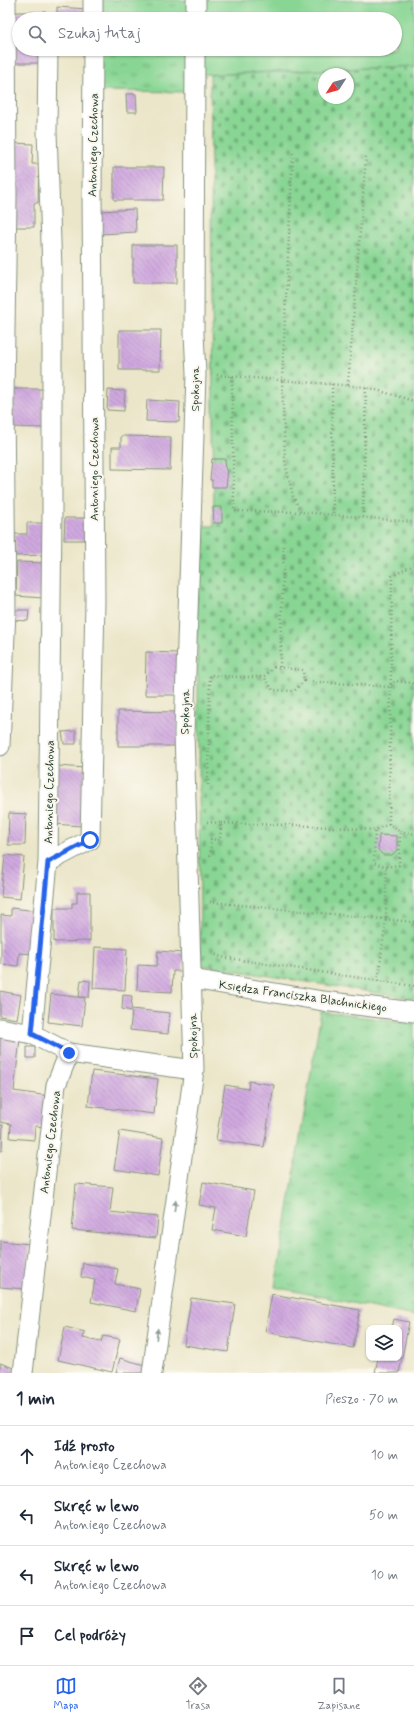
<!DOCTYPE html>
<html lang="pl">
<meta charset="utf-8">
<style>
:root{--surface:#fff;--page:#f6f6f7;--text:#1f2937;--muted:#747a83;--line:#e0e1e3;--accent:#2563eb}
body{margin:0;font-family:Mynerve,sans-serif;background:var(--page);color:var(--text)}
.controls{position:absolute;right:12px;bottom:12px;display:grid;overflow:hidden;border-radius:8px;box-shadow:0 1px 3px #0004}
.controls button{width:36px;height:36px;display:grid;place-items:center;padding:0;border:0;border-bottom:1px solid var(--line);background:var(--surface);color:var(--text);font:20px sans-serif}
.compass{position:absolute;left:318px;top:68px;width:36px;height:36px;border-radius:50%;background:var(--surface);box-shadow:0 1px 3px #0004;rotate:234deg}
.stop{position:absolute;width:12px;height:12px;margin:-9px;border:3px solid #2563eb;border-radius:50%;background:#fff}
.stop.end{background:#2563eb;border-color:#fff;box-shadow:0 1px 4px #0008}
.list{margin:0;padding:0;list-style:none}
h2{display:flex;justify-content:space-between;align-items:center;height:52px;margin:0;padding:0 16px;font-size:17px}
h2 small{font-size:13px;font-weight:400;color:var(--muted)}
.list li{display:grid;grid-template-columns:26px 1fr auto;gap:12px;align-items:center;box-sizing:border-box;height:60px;padding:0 16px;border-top:1px solid var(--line)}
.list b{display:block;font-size:15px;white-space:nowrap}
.list p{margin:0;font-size:13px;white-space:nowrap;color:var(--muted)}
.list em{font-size:13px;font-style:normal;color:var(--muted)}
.icon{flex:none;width:22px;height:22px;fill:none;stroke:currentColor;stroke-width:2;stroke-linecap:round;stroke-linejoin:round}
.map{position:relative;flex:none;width:414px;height:1373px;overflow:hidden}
.search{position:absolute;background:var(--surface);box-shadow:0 1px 3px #0004;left:12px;right:12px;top:12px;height:44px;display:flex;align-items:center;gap:10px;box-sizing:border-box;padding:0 14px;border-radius:22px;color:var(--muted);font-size:15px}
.sheet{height:292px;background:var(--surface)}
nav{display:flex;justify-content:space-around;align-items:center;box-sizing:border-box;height:56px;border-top:1px solid var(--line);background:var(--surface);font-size:11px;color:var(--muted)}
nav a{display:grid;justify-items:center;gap:2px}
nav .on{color:var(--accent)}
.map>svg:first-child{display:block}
.grass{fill:url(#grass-tufts);stroke:#548a64}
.cemetery{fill:url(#cemetery-stones);stroke:#548a64;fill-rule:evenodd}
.garden{fill:#89d694;stroke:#548a64}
.building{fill:url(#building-back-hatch)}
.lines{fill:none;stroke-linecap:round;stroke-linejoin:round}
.minor-casing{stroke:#85927e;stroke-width:21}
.path{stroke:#85927e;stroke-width:2.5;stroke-dasharray:1 3;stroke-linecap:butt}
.minor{stroke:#fff;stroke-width:19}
.oneway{fill:#8f9e9a}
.route{stroke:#2563eb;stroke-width:5}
.labels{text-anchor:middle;stroke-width:4;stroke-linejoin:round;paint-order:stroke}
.street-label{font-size:12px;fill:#1f3d34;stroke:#fbf7ec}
</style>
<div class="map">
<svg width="414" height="1373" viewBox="0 0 414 1373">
<defs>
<pattern id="grass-tufts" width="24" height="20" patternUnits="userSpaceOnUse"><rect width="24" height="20" fill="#89d694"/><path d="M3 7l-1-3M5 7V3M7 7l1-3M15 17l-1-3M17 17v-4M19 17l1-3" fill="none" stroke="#6faf7a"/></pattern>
<pattern id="cemetery-stones" width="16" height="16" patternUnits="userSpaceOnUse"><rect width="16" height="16" fill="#89d694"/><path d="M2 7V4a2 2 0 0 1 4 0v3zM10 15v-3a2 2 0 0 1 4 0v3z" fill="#6faf7a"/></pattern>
<pattern id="building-back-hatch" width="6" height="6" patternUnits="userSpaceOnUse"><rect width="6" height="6" fill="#d0a9e0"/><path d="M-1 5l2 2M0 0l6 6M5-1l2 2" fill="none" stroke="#a88bb6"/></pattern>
</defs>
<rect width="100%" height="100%" fill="#fbf7ec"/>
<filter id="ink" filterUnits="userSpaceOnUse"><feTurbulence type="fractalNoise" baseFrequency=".025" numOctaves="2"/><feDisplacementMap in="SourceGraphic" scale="8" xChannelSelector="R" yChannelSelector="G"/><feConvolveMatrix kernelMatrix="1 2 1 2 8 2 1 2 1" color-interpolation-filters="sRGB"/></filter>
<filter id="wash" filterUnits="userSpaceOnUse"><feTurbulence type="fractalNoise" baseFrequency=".012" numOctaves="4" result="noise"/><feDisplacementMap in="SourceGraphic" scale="16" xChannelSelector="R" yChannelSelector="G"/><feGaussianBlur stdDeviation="0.9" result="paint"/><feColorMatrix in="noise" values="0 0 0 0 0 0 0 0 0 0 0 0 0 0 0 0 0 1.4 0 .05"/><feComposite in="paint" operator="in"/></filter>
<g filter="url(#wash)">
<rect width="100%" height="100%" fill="#ebe6c9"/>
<path class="grass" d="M101,0H189V19H101Z
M100,49H188V92L100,91Z
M321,1012L414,1023V1316L275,1287Z"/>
<path class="cemetery" d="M414,66V999L200,965L199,750L196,560L197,526H214L210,75ZM324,74H348V98H324Z"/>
<path class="garden" d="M196,0H414V66L195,75V49H395V19H196Z"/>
<g id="blocks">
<path class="building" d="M57,7L88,9L87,19H57Z
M15,12H46V19H19V49H46V63H15Z
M126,94H136L137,112H127Z
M11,143L33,144L32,164H39L38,203H34V227H9Z
M114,167H164L163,200H114Z
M135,209L136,232L101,234L100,211Z
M133,245H177V283H133Z
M119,330H161L160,370H119Z
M13,389H44L43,428L12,427Z
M108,390L125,391L124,411L107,410Z
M147,400L180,402L179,422L146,421Z
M121,436L171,437L170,470L112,469V447H121Z
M212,459H225L226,470H228L226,487H212V480H210Z
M213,507H222V523H214Z
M65,518H86V540H64Z
M27,523H45V555L16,556L15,534H27Z
M17,562L45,563L43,598L16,596Z
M15,610H29L28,621L14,620Z
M146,652L179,653V695H145Z
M118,711L178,712V746H118Z
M76,731V744H64L62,732Z
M58,766L85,768L81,826L54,824Z
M9,813L26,814L25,845H8Z
M379,835L397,836V850L392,855H383L378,850Z
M5,855L24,857L20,899L1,897Z
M77,892H90V941L54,942V908H72V903H77Z
M11,908L38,911L34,954L19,953L18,966L1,964V915L11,916Z
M95,947L127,949L125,990L93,988Z
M158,951L184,953L183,971H173L172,992L137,990L138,965L157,966Z
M81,980L90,981L89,997H79Z
M0,991L21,995L17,1019L0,1016Z
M51,994L85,998L82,1026L48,1022Z
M123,995L132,996L131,1009L170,1013L168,1034L130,1030L132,1011L122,1009Z
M0,1037L20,1039L14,1091L49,1096L47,1127L35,1126L34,1140L10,1138L11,1124L0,1122Z
M27,1047H35V1058H27Z
M92,1071L158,1079L154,1114L88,1106Z
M249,1081L274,1085L264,1147L216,1140L225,1085L248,1089Z
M0,1125H3L2,1151H0Z
M120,1131L163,1138L158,1176L114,1169Z
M203,1182L254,1191L246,1236L212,1230L216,1208L199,1205Z
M76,1184L113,1187L110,1212L158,1217L156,1238L72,1230Z
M0,1241L30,1244L25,1289L0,1287Z
M83,1263L118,1269L115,1284L140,1289L136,1311L91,1302L95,1280L81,1277Z
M272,1294L360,1310L353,1348L265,1332Z
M191,1298L235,1304L228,1352L184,1345Z
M394,1319L409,1322L399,1373H375L378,1358H399V1328H392Z
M65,1327L85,1332L83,1338L101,1342L103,1336L120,1339L112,1372L58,1360Z
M120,1358L148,1366L146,1373H116Z
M0,1363L16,1369L14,1373H0Z"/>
</g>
</g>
<g filter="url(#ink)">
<use href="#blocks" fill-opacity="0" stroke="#85927e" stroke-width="1"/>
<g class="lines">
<defs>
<path id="minor" d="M93,0V19
M196,19V0
M0,746L6,611L4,397L7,197L6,0
M48,862L90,840L95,601L92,192L93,49
M192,979L323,1001L414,1012
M0,1028L32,1034
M69,1053L194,1070
M23,1373L56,1085L69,1053L32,1034L48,862L52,514V269L47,132L48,49
M152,1373L194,1070L184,732L196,374L194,333L195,49"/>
</defs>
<use href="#minor" class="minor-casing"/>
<path class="path" d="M293,153L282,379L285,462L293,496L301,512L414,522
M217,375L366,387L414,401
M232,376L234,511L301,512
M332,384L333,514
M348,385L366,156
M363,517L366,387
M274,667L303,670L304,681L294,691L273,690L264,677Z
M280,667L284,544
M304,681L390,687L395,681L413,683L414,686
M208,785L210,675L238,677H264
M207,822L221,823L220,840L211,839L210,859
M221,823L314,826L375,830L389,824L400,832L399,865L386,867L374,863L375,830
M389,824L392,576L414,565
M400,832L414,834
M210,902L414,922
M212,953L221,957L414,986
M378,981L386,919V867"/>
<use href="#minor" class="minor"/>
</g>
<defs><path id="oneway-solid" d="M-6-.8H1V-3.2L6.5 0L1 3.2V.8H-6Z"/></defs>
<g class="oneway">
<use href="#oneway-solid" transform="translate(175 1206) rotate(-82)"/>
<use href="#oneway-solid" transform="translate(157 1334) rotate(-82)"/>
</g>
</g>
<g class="lines" filter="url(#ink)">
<path class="route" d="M69,1053L32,1034L48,862L90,840"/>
</g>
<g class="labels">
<g class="street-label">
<text transform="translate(93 145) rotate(-89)" y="4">Antoniego Czechowa</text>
<text transform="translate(195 389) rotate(-90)" y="4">Spokojna</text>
<text transform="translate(94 469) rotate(-90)" y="4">Antoniego Czechowa</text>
<text transform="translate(185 712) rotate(-89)" y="4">Spokojna</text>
<text transform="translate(49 792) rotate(-89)" y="4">Antoniego Czechowa</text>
<text transform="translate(303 996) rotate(8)" y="4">Księdza Franciszka Blachnickiego</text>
<text transform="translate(193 1036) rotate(-91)" y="4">Spokojna</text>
<text transform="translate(50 1142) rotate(-83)" y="4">Antoniego Czechowa</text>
</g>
</g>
</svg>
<div class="controls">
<button><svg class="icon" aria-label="layers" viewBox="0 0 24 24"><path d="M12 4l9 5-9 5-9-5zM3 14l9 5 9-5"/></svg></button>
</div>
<svg class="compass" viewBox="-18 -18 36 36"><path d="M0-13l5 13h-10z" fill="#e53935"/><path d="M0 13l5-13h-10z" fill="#747a83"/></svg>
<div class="stop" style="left:90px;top:840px"></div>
<div class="stop end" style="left:69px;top:1053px"></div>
<div class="search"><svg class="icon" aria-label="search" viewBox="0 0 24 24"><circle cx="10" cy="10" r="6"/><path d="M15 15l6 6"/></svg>Szukaj tutaj</div>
</div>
<section class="sheet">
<h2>1 min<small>Pieszo · 70 m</small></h2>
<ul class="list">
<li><svg class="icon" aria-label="ahead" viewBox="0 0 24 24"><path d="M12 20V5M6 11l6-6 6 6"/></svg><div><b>Idź prosto</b><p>Antoniego Czechowa</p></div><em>10 m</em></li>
<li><svg class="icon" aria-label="left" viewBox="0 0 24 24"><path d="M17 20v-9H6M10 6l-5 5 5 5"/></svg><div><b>Skręć w lewo</b><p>Antoniego Czechowa</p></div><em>50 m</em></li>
<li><svg class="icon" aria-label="left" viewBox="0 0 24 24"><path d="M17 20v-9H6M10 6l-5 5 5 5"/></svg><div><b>Skręć w lewo</b><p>Antoniego Czechowa</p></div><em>10 m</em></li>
<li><svg class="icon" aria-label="arrive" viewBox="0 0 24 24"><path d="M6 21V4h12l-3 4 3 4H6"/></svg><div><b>Cel podróży</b></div></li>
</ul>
</section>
<nav>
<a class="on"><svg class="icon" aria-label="map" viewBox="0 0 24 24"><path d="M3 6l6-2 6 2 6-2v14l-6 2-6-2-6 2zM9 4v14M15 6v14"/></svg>Mapa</a>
<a><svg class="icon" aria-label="directions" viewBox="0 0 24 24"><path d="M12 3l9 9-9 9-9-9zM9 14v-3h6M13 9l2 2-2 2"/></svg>Trasa</a>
<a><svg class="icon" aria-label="saved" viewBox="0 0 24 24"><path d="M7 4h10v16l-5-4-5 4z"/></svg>Zapisane</a>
</nav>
